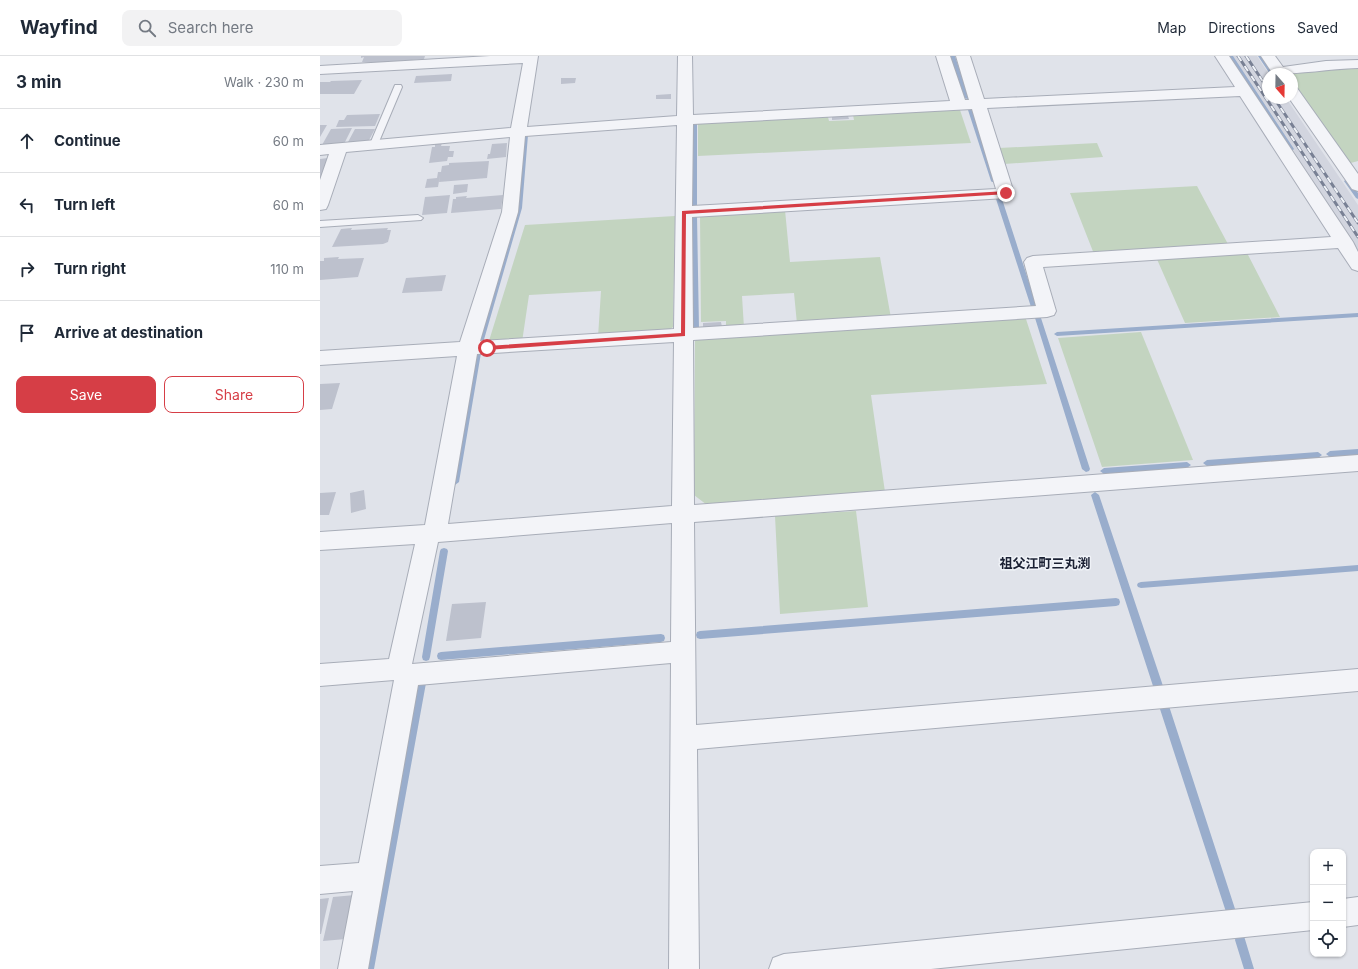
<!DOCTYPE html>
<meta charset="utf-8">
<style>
:root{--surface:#fff;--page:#f2f2f3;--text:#1f2937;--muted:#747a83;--line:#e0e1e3;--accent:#d63e46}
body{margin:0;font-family:Inter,"Noto Sans JP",sans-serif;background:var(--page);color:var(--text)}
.controls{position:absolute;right:12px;bottom:12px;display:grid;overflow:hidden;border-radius:8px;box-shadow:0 1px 3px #0004}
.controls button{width:36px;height:36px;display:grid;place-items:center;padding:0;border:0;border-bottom:1px solid var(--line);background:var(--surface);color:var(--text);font:20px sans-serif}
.compass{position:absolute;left:942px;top:12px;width:36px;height:36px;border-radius:50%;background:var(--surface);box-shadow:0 1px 3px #0004;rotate:160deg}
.stop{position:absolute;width:12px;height:12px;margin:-9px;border:3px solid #d63e46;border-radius:50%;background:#fff}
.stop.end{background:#d63e46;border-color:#fff;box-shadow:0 1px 4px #0008}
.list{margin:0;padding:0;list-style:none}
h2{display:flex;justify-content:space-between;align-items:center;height:52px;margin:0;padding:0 16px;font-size:17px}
h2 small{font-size:13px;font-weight:400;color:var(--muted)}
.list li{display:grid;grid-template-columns:26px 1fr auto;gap:12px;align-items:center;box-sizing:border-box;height:64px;padding:0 16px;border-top:1px solid var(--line)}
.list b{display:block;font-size:15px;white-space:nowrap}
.list em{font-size:13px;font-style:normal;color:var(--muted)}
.actions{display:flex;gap:8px;padding:12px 16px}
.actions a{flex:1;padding:9px 0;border:1px solid var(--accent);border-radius:8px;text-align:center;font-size:14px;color:var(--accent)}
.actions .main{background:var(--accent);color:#fff}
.icon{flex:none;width:22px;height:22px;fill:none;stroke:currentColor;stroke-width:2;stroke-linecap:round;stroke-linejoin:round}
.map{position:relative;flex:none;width:1038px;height:913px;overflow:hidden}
header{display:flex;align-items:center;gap:24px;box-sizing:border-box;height:56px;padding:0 20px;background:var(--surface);border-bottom:1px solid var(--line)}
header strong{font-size:19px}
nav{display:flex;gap:22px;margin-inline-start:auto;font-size:14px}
.search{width:280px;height:36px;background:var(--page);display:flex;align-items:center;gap:10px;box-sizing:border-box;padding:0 14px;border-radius:8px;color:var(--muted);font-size:15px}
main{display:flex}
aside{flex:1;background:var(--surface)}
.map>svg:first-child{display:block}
.built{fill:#d2d5df}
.green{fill:#c3d4c0}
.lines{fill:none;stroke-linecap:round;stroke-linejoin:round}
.stream{fill:#99adcc;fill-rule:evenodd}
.building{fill:#bdc1cd}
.lane-casing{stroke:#a8adb8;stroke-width:2}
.street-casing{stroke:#a8adb8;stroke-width:2}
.lane{fill:#f3f4f8;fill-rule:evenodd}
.street{fill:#f3f4f8;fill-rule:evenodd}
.rail-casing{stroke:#788094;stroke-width:3}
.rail{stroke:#eff2f7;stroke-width:2;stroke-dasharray:6;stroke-linecap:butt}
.route{fill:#d63e46}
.labels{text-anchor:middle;stroke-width:3;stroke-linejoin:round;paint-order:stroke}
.quarter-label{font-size:13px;font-weight:bold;fill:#1a2033;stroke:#eff2f7}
</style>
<header>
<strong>Wayfind</strong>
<div class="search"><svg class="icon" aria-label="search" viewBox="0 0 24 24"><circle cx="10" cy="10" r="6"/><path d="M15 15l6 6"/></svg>Search here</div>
<nav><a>Map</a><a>Directions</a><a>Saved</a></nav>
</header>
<main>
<aside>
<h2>3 min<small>Walk · 230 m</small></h2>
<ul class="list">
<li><svg class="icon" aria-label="ahead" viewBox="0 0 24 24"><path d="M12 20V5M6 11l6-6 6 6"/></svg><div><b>Continue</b></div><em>60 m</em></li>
<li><svg class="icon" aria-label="left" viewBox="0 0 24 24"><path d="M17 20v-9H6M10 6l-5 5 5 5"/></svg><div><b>Turn left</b></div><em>60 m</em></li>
<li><svg class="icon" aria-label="right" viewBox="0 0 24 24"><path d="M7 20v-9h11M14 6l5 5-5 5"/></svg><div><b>Turn right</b></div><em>110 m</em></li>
<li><svg class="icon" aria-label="arrive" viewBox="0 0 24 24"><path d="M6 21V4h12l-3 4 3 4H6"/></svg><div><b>Arrive at destination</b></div></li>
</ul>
<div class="actions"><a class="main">Save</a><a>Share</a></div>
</aside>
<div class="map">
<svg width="1038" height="913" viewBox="0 0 1038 913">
<rect width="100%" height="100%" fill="#e0e3ea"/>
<path class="built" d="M912,0H937L949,18H948V42H966L1038,149V194Z"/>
<path class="green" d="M1038,10V105L1027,108L972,30V18H965L1008,11Z
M640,54L651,87L378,100V67L508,61L509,65L534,64L533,59Z
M777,87L783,101L684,108L679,92Z
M877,130L909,190L774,198L750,137Z
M465,154L470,206L560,201L571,262L477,268L474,237L422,240L424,272L406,273V265L381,266L380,159Z
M355,160L353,271L347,276L278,281L281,235L209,239L202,286L168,288L205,169Z
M926,195L960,261L865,267L836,201Z
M705,260L727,328L551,339L565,436L387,449L374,439L375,285L379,281Z
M821,276L873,404L782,411L738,282Z
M536,455L548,551L460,558L455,460Z"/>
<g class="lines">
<path class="stream" d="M629,0H635L649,42L648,43L643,42Z
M907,0H913L974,93L973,94H969Z
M938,0H944L956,18H950Z
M651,52L654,54L677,125L676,126H672L671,125L648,54Z
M374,66L377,68V151L374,153L371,151V68Z
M205,77L208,79L202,152L163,287L160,289L157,287L196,152L202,79Z
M1027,123L1029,124L1038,137V143L1036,142L1024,125Z
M679,141L682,143L717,251L716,253H714L711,251L676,143Z
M374,158L377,160L379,273L376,275L373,273L371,160Z
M1038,257V261L737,280L734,278L737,276Z
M716,260H718L721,262L770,413L769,415L766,416L762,413L715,262Z
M155,295H157L161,297L139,426L135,429L131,426Z
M1038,393V399L1010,401L1006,398L1010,395Z
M998,396L1002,399L998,402L887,410L883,407L887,404Z
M867,406L871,409L867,412L784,418L780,415L784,412Z
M775,436L779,439L843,630L841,633L838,634L835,633L833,630L771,439Z
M124,492L127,493L128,495L110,601L109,604L106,605L103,604L102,601L120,495L121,493Z
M1038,509V515L821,532L818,531L817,529L818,527L821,526Z
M796,542L799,543L800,546L799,549L796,550L380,583L377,582L376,579L377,576L380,575Z
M341,578L344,579L345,582L344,585L341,586L121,604L118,603L117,600L118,597L121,596Z
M101,623L104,624L106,627L54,913H44L96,627L98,624Z
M844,646L847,647L849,650L917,859L916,863L912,864L908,863L907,859L839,650L841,647Z
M920,879L924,880L934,913H924L915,884L916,880Z"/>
</g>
<path class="building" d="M41,0H105L104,3L54,7L42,6L44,1L41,2Z
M132,18L131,25L94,27L96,20Z
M241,22H256L255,27L241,28Z
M42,24L34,38H0V26H10L11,25Z
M351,38V43H336V39Z
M60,58L55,70L16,71L19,64H24L27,59Z
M528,60L529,63L512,64V61Z
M0,69H7L0,81Z
M32,72L24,88L2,89L11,73Z
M35,73H55L48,86H28Z
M115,87H122L121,90H130L129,95H134L133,101H128L127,105L109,107L112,91H115Z
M187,87L186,101L167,103L168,98H170L172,88Z
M8,102L0,124V103Z
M169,105L167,122L119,126L120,119L118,131L105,132L107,123L117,122L118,116H121L122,110L129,109V107Z
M148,128L147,136L133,138L134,129Z
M130,139L127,157L102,159L105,141Z
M183,139L181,153L131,157L133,143H136V141L147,140L146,142Z
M32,172L31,174L68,172L67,174H71L68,186L63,188L12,191L21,173Z
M19,201L18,203L44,202L38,221L0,224V205H4V202Z
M126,219L122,235L82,237L86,222Z
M401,266L402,271L383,272V267Z
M20,327L12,353L0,354V328Z
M44,434L46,453L31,457L30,437Z
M16,436L9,459H0V437Z
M166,546L161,582L126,585L132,548Z
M35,839L26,883L3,885L13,841Z
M9,842L1,878H0V843Z"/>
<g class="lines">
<defs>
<path id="lane" d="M75,29H81L82,31L58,88L57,90H51L50,88Z
M98,159L103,162L101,164L0,171V165Z"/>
<path id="street" d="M170,0H218L207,71L357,60L358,0H372L373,59L630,45L616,0H630L645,44H649L636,0H650L664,43L915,31L895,0H909L1033,186L1038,196V215L1032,213L1018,192L723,211L736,255L734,259L727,261L373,284L374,449L1038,399V415L374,466L376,669L1038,613V635L377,693L379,913H349L351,607L98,629L48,913H18L33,835L0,838V810L39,807L74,624L0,630V608L69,603L95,488L0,494V476L105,469L137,300L0,309V295L140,286L182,156L190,81L26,96L8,149L6,153L0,154V124L9,98L0,99V89L191,72L203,7L0,18V10ZM920,40L1011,181L713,200L707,202L704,206L716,250L373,272L372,161L686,142L692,141L694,137L667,52ZM652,53L676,133L372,150L373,68ZM357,69L354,273L160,285L198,156L205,80ZM354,286L352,450L128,468L157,298ZM352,467L351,586L92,608L118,486Z
M941,0H955L963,11L1006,5L1038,4V12C1009,13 981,18 953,18Z
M972,31L977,32L1038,118V135L1032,133L969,42H972Z
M1038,841V869L1023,871V843Z
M993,846V874L611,913H449L453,902L464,898Z"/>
</defs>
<use href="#lane" class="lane-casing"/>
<use href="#street" class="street-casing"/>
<use href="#lane" class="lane"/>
<use href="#street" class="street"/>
<defs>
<path id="rail" d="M918,0L1038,181
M926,0L948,33
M954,42L1038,167"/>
</defs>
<use href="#rail" class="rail-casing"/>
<use href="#rail" class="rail"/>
</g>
<path class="route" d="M686,135L688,138L366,158L365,280L167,294L164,292L167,290L361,277L362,155Z"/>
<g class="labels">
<g class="quarter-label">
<text x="725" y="512">祖父江町三丸渕</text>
</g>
</g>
</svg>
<div class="controls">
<button>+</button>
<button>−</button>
<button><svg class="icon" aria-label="locate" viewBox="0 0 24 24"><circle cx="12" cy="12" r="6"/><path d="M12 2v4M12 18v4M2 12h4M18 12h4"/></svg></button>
</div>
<svg class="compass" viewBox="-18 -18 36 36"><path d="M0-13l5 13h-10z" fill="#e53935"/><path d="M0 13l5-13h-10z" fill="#747a83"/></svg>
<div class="stop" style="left:167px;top:292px"></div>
<div class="stop end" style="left:686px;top:137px"></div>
</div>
</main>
